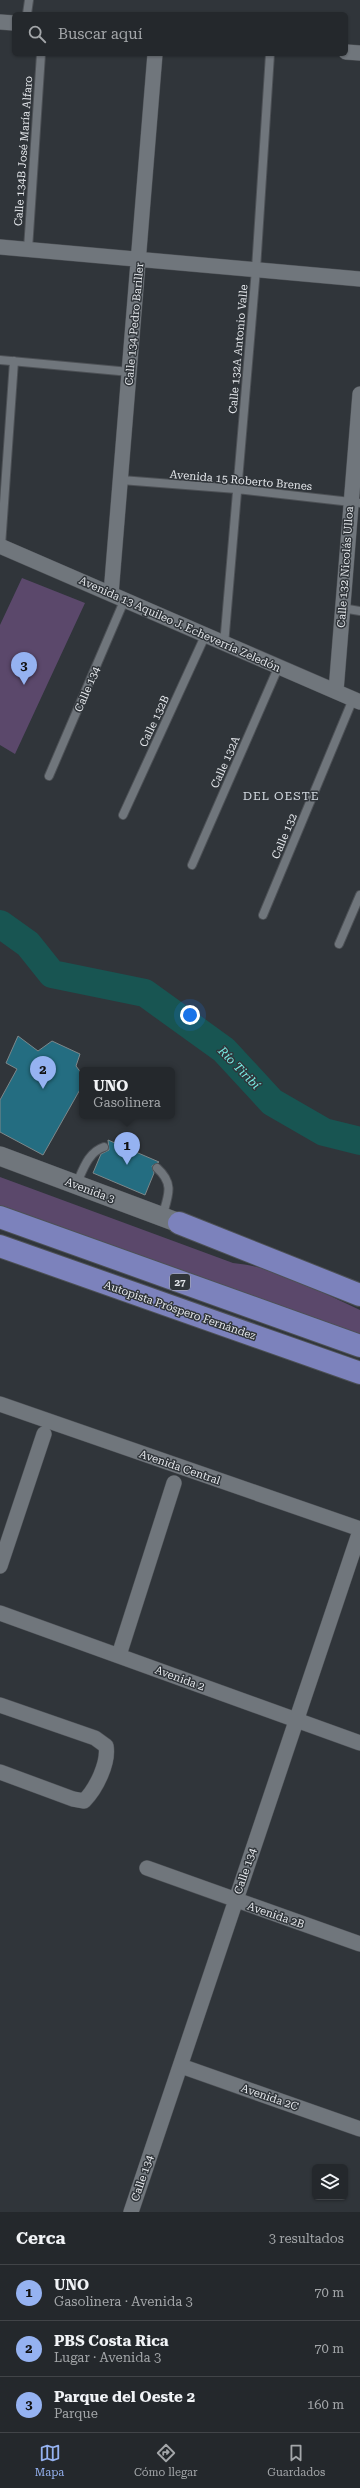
<!DOCTYPE html>
<html lang="es">
<meta charset="utf-8">
<style>
:root{--surface:#24282c;--page:#2c3034;--text:#f1f3f6;--muted:#a3a6a9;--line:#414448;--accent:#95b2f1}
body{margin:0;font-family:"Roboto Serif",serif;background:var(--page);color:var(--text)}
.controls{position:absolute;right:12px;bottom:12px;display:grid;overflow:hidden;border-radius:6px;box-shadow:0 1px 3px #0004}
.controls button{width:36px;height:36px;display:grid;place-items:center;padding:0;border:0;border-bottom:1px solid var(--line);background:var(--surface);color:var(--text);font:20px sans-serif}
.you{position:absolute;left:190px;top:1015px;width:14px;height:14px;margin:-10px;border:3px solid #fff;border-radius:50%;background:#1a73e8;box-shadow:0 0 0 6px #1a73e833}
.badge{display:grid;place-items:center;width:26px;height:26px;border-radius:50%;background:var(--accent);color:#111;font-size:13px;font-weight:700}
.pin{position:absolute;translate:-50% -33px;filter:drop-shadow(0 1px 2px #0008)}
.pin::after{content:'';position:absolute;top:21px;width:14px;height:12px;background:inherit;clip-path:polygon(0 0,100% 0,50% 100%)}
.popup{position:absolute;left:79px;top:1067px;width:96px;height:52px;box-sizing:border-box;display:grid;place-content:center;border-radius:6px;background:var(--surface);filter:drop-shadow(0 1px 3px #0005);font-size:13px;white-space:nowrap;color:var(--muted)}
.popup b{font-size:15px;color:var(--text)}
.popup::after{content:'';position:absolute;left:50%;top:100%;margin-left:-8px;border:8px solid transparent;border-top-color:var(--surface)}
.list{margin:0;padding:0;list-style:none}
h2{display:flex;justify-content:space-between;align-items:center;height:52px;margin:0;padding:0 16px;font-size:17px}
h2 small{font-size:13px;font-weight:400;color:var(--muted)}
.list li{display:grid;grid-template-columns:26px 1fr auto;gap:12px;align-items:center;box-sizing:border-box;height:56px;padding:0 16px;border-top:1px solid var(--line)}
.list b{display:block;font-size:15px;white-space:nowrap}
.list p{margin:0;font-size:13px;white-space:nowrap;color:var(--muted)}
.list em{font-size:13px;font-style:normal;color:var(--muted)}
.icon{flex:none;width:22px;height:22px;fill:none;stroke:currentColor;stroke-width:2;stroke-linecap:round;stroke-linejoin:round}
.map{position:relative;flex:none;width:360px;height:2212px;overflow:hidden}
.search{position:absolute;background:var(--surface);box-shadow:0 1px 3px #0004;left:12px;right:12px;top:12px;height:44px;display:flex;align-items:center;gap:10px;box-sizing:border-box;padding:0 14px;border-radius:6px;color:var(--muted);font-size:15px}
.sheet{height:220px;background:var(--surface)}
nav{display:flex;justify-content:space-around;align-items:center;box-sizing:border-box;height:56px;border-top:1px solid var(--line);background:var(--surface);font-size:11px;color:var(--muted)}
nav a{display:grid;justify-items:center;gap:2px}
nav .on{color:var(--accent)}
.map>svg:first-child{display:block}
.green{fill:#5b486b}
.lines{fill:none;stroke-linecap:round;stroke-linejoin:round}
.river{stroke:#185552;stroke-width:28}
.building{fill:#246d81;stroke:#7d878a}
.service-casing{stroke:#4d5156;stroke-width:10}
.minor-casing{stroke:#4d5156;stroke-width:16}
.tertiary-casing{stroke:#4d5156;stroke-width:20}
.trunk-casing{stroke:#4d5156;stroke-width:24}
.service{stroke:#70767c;stroke-width:8}
.minor{stroke:#70767c;stroke-width:15}
.tertiary{stroke:#70767c;stroke-width:19}
.trunk{stroke:#7c82bc;stroke-width:22}
.labels{text-anchor:middle;stroke-width:3;stroke-linejoin:round;paint-order:stroke}
.shield{fill:#30353a;stroke:#afb2b7;stroke-width:1}
.shield-label{font-size:10px;font-weight:bold;fill:#e5e8ec}
.street-label{font-size:11px;fill:#e5e8ec;stroke:#30353a}
.neighbourhood-label{font-size:12px;letter-spacing:1px;fill:#d2d9e0;stroke:#30353a}
.water-label{font-size:12px;font-style:italic;fill:#77ece4;stroke:#30353a}
</style>
<div class="map">
<svg width="360" height="2212" viewBox="0 0 360 2212">
<rect width="100%" height="100%" fill="#30353a"/>
<path class="green" d="M22,578L85,603L15,754L0,745V625Z
M0,1177L233,1263C278,1267 320,1292 360,1310V1337L0,1207Z"/>
<g class="lines">
<path class="river" d="M0,924L28,944L52,974L145,993L224,1050L272,1102L324,1132L360,1141"/>
</g>
<path class="building" d="M18,1036L38,1051L52,1041L80,1054L76,1066L82,1074V1086L43,1155L0,1132V1100L17,1069L6,1063Z
M108,1140L159,1162L152,1166L154,1173L145,1195L93,1173L101,1154L109,1150Z"/>
<g class="lines">
<defs>
<path id="service" d="M27,14L29,0
M28,249L41,54
M0,360L130,372
M121,480L237,489L360,503
M1,546L14,361
M342,608L360,611
M224,645L256,269L270,54
M49,776L124,601
M123,815L205,636
M192,865L278,668
M263,915L353,699
M339,944L360,895
M157,1168C175,1184 168,1196 162,1217
M76,1185C83,1170 88,1152 104,1147"/>
<path id="minor" d="M0,22L14,23
M346,52L360,53
M0,247L360,279
M0,546L360,702
M111,594L155,54
M336,691L360,394
M0,1404L360,1529
M0,1566L44,1434
M0,1613L360,1743
M119,1655L174,1483
M0,1705L95,1738L106,1746C109,1763 96,1789 84,1801L73,1799L0,1772
M147,1868L360,1944
M181,2066L360,2129
M131,2212L360,1531"/>
<path id="tertiary" d="M0,1156L179,1223"/>
<path id="trunk" d="M0,1217L360,1346
M179,1223L360,1295
M0,1246L360,1373"/>
</defs>
<use href="#service" class="service-casing"/>
<use href="#minor" class="minor-casing"/>
<use href="#tertiary" class="tertiary-casing"/>
<use href="#trunk" class="trunk-casing"/>
<use href="#service" class="service"/>
<use href="#minor" class="minor"/>
<use href="#tertiary" class="tertiary"/>
<use href="#trunk" class="trunk"/>
</g>
<g class="labels">
<rect class="shield" x="170" y="1274" width="20" height="16" rx="3"/>
<g class="shield-label">
<text x="180" y="1286">27</text>
</g>
<g class="street-label">
<text transform="translate(23 151) rotate(-86)" y="4">Calle 134B José María Alfaro</text>
<text transform="translate(134 324) rotate(-85)" y="4">Calle 134 Pedro Bariller</text>
<text transform="translate(238 349) rotate(-85)" y="4">Calle 132A Antonio Valle</text>
<text transform="translate(241 480) rotate(5)" y="4">Avenida 15 Roberto Brenes</text>
<text transform="translate(345 567) rotate(-86)" y="4">Calle 132 Nicolás Ulloa</text>
<text transform="translate(180 624) rotate(24)" y="4">Avenida 13 Aquileo J. Echeverría Zeledón</text>
<text transform="translate(87 689) rotate(-67)" y="4">Calle 134</text>
<text transform="translate(154 721) rotate(-65)" y="4">Calle 132B</text>
<text transform="translate(225 762) rotate(-66)" y="4">Calle 132A</text>
<text transform="translate(284 836) rotate(-67)" y="4">Calle 132</text>
<text transform="translate(90 1190) rotate(21)" y="4">Avenida 3</text>
<text transform="translate(180 1310) rotate(19)" y="4">Autopista Próspero Fernández</text>
<text transform="translate(180 1467) rotate(19)" y="4">Avenida Central</text>
<text transform="translate(180 1678) rotate(20)" y="4">Avenida 2</text>
<text transform="translate(245 1871) rotate(-71)" y="4">Calle 134</text>
<text transform="translate(276 1915) rotate(19)" y="4">Avenida 2B</text>
<text transform="translate(270 2097) rotate(19)" y="4">Avenida 2C</text>
<text transform="translate(142 2178) rotate(-71)" y="4">Calle 134</text>
</g>
<g class="neighbourhood-label">
<text x="281" y="800">DEL OESTE</text>
</g>
<g class="water-label">
<text transform="translate(239 1068) rotate(46)" y="4">Río Tiribí</text>
</g>
</g>
</svg>
<div class="controls">
<button><svg class="icon" aria-label="layers" viewBox="0 0 24 24"><path d="M12 4l9 5-9 5-9-5zM3 14l9 5 9-5"/></svg></button>
</div>
<div class="you"></div>
<div class="pin badge" style="left:127px;top:1165px">1</div>
<div class="popup"><b>UNO</b>Gasolinera</div>
<div class="pin badge" style="left:43px;top:1089px">2</div>
<div class="pin badge" style="left:24px;top:685px">3</div>
<div class="search"><svg class="icon" aria-label="search" viewBox="0 0 24 24"><circle cx="10" cy="10" r="6"/><path d="M15 15l6 6"/></svg>Buscar aquí</div>
</div>
<section class="sheet">
<h2>Cerca<small>3 resultados</small></h2>
<ul class="list">
<li><span class="badge">1</span><div><b>UNO</b><p>Gasolinera · Avenida 3</p></div><em>70 m</em></li>
<li><span class="badge">2</span><div><b>PBS Costa Rica</b><p>Lugar · Avenida 3</p></div><em>70 m</em></li>
<li><span class="badge">3</span><div><b>Parque del Oeste 2</b><p>Parque</p></div><em>160 m</em></li>
</ul>
</section>
<nav>
<a class="on"><svg class="icon" aria-label="map" viewBox="0 0 24 24"><path d="M3 6l6-2 6 2 6-2v14l-6 2-6-2-6 2zM9 4v14M15 6v14"/></svg>Mapa</a>
<a><svg class="icon" aria-label="directions" viewBox="0 0 24 24"><path d="M12 3l9 9-9 9-9-9zM9 14v-3h6M13 9l2 2-2 2"/></svg>Cómo llegar</a>
<a><svg class="icon" aria-label="saved" viewBox="0 0 24 24"><path d="M7 4h10v16l-5-4-5 4z"/></svg>Guardados</a>
</nav>
